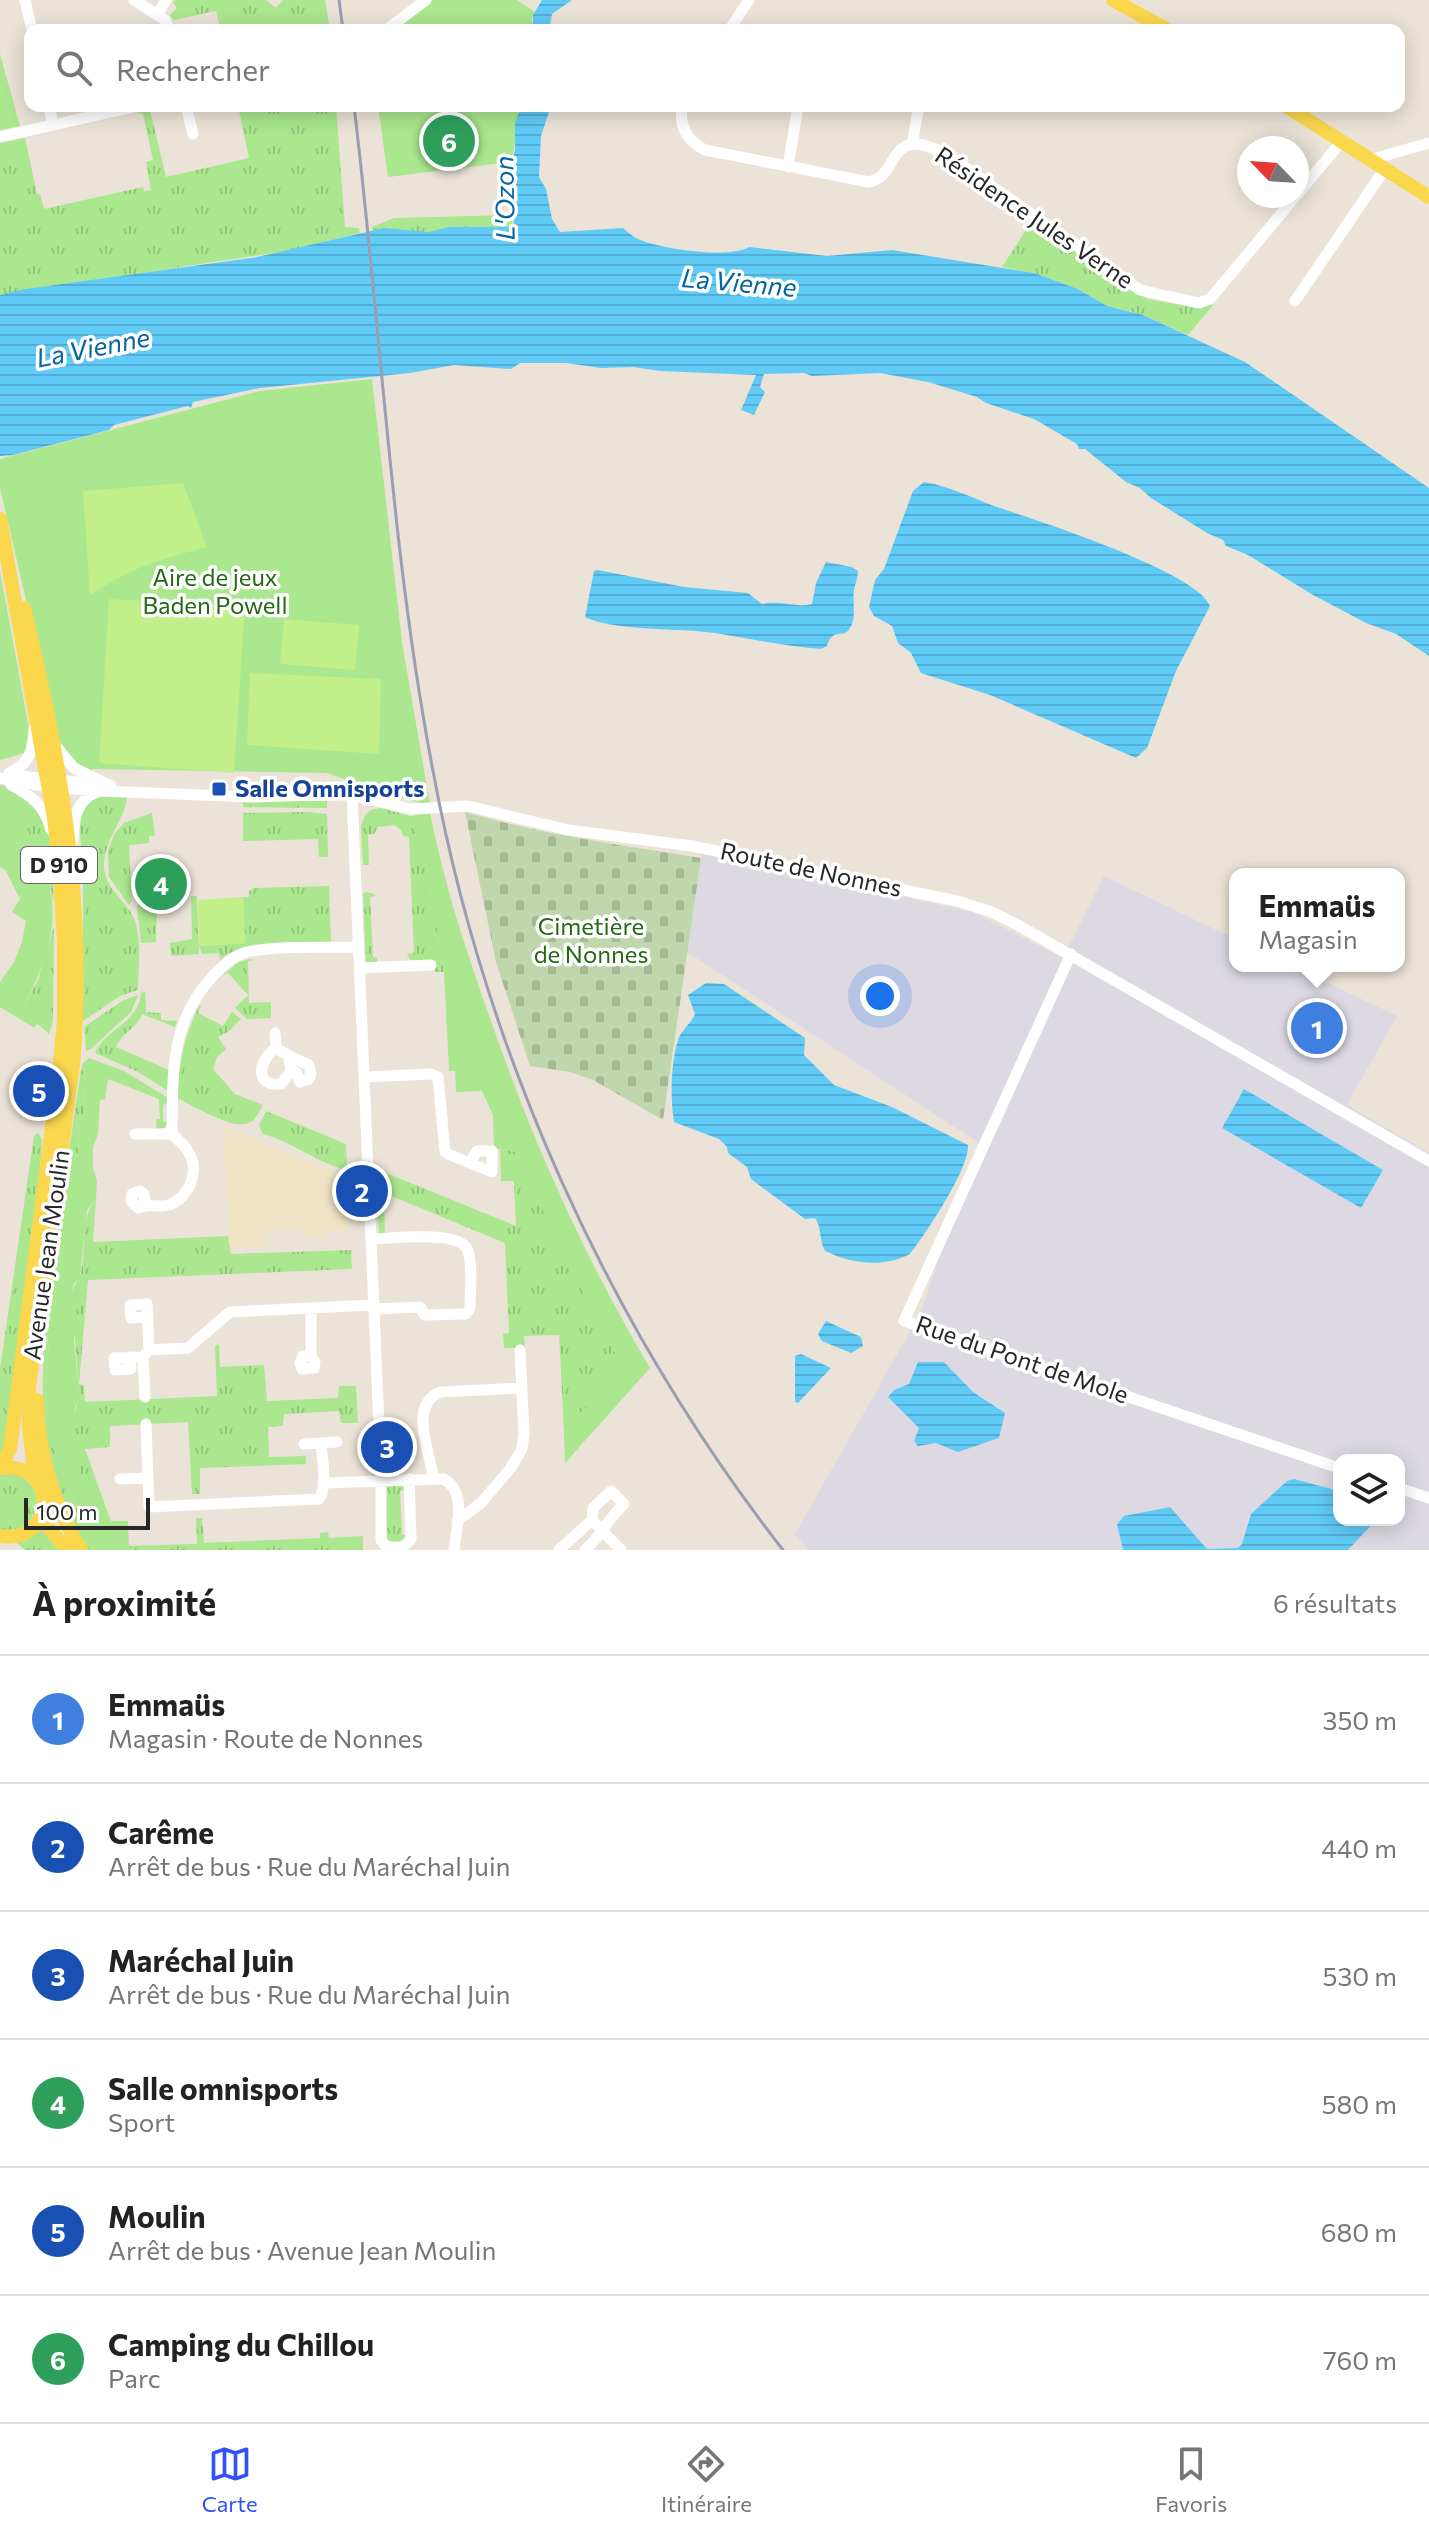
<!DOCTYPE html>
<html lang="fr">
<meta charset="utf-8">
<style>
:root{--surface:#fff;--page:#f2f2f2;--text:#222;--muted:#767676;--line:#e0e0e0;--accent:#3151ff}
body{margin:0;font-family:Commissioner,sans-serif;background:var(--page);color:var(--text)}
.controls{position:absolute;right:24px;bottom:24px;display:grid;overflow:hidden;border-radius:16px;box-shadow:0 4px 20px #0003}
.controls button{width:72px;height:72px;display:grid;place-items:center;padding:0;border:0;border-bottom:2px solid var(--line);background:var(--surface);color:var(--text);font:40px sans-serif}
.compass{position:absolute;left:1237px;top:136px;width:72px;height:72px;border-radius:50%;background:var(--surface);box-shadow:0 4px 20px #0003;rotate:295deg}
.scale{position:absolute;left:24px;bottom:20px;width:126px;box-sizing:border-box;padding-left:8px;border:4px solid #272727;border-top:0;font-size:22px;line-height:28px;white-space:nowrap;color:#272727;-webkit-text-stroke:6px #fff;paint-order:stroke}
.you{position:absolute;left:880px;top:996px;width:28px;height:28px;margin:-20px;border:6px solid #fff;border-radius:50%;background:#1a73e8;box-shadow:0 0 0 12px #1a73e833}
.badge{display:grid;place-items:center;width:52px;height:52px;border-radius:50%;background:var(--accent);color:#fff;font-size:26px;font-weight:700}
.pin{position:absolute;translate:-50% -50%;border:4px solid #fff;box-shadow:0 2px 8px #0006}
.popup{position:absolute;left:1229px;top:868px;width:176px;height:104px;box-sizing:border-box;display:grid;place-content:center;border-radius:16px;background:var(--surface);filter:drop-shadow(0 2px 6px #0005);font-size:26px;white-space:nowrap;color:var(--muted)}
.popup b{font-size:30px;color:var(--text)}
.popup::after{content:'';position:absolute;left:50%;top:100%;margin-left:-16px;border:16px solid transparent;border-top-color:var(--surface)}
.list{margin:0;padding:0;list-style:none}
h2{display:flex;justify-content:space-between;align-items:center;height:104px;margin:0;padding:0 32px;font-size:34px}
h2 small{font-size:26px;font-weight:400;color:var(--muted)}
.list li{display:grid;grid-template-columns:52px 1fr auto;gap:24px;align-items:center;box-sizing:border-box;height:128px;padding:0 32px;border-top:2px solid var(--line)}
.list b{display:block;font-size:30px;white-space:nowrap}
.list p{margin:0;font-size:26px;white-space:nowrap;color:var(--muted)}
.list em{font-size:26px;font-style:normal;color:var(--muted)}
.icon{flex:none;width:44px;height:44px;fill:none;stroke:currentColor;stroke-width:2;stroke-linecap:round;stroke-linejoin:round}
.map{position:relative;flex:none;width:1429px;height:1550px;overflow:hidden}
.search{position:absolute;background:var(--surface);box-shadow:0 4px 20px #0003;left:24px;right:24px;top:24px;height:88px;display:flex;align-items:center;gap:20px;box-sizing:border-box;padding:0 28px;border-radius:16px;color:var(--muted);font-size:30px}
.sheet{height:872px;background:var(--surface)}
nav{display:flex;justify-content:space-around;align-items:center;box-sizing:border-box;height:112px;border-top:2px solid var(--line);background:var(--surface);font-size:22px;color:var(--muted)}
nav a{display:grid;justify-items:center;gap:4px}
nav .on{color:var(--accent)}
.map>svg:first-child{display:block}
.industrial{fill:#dcd9e3;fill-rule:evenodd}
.education{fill:#efe2c5}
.grass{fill:url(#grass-tufts)}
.cemetery{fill:url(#cemetery-stones)}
.park{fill:#aae78f}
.pitch{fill:#c1ef89}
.water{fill:url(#water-rules)}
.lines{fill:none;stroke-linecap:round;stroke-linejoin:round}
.minor{stroke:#fff;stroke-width:11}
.major{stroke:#fad74d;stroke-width:14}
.rail{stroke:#9a9db4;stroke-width:3}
.transit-dot{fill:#1a4fb4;stroke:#fff;stroke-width:3}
.labels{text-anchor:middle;stroke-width:7;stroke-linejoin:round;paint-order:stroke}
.shield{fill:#fff;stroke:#686868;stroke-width:2}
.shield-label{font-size:22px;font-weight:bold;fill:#272727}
.street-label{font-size:24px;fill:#272727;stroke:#fff}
.park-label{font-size:24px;fill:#236814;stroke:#fff}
.transit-label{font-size:24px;font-weight:bold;fill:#164399;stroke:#fff;text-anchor:start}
.water-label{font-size:26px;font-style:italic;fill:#04659f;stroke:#fff}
</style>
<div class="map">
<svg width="1429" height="1550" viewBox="0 0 1429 1550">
<defs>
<pattern id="grass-tufts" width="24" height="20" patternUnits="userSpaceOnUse" patternTransform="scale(2)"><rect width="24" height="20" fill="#aae78f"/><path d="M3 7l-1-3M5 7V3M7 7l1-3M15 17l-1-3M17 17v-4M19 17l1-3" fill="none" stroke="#92c67b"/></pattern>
<pattern id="cemetery-stones" width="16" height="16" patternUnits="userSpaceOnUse" patternTransform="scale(2)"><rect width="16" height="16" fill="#c0d7ad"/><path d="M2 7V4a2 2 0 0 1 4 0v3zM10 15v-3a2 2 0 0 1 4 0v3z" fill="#a5b995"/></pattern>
<pattern id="water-rules" width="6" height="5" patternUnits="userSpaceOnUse" patternTransform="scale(2)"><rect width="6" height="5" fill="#61cbf7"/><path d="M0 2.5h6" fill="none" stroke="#54aed4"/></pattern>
</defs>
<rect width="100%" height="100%" fill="#ebe3d7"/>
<path class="industrial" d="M702,853L973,912L1063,958L1104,876L1235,939V966H1292L1397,1016L1347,1105L1429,1153V1550H809L795,1534L920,1314L979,1143L687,952ZM1339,1460H1399V1520H1339Z"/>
<path class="education" d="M223,1126L347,1177L349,1229L326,1230V1236L303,1237L302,1228L265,1229L266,1246L230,1249Z"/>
<path class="grass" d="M175,0H266L276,8L283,0H325L330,30H221L216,11L174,20L170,15L177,8L173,3Z
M238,106H336L345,227L359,228L360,233L286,251L0,295V143L25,138L37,194H40L44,209L143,187L144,191L151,190L146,162L153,160L143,114L136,113L150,110L166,177L249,158Z
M512,215L513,229L445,228L432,234L372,232V227L394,218Z
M1032,221L1040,226L1036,233L1062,251L1066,245L1147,299L1197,308L1214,304L1188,335L1143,315L1107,306L1078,289L1034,273L1002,267Z
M4,786C15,792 27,797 35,807C56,830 52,875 54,904L47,874Z
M109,795L127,797C124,822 103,841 104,867C105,890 128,901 135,921C142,940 138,969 138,990L120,996L83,1021V872L79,821L85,806L94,799Z
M243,801H327V808L243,807Z
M381,808L410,816L429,879L444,972H435L434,968C425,965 410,964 407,954L414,953L409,837L403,836L401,830L394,825L378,827L374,834L368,835L369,865H363L361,826L365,816L370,810Z
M308,812L327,814L328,857H319L318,839L243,841V813Z
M152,813L155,836H149V843L129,845L132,901L129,905L109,877L108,850L115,833L124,823Z
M329,886L331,942C300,944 242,938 220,960L219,953L202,954L199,946L245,943L243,897H249V891L254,888Z
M366,892L374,894L375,896L370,897L373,957L377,958V962H366L363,894Z
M191,896H197L199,954L171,956L170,943L192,939Z
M157,901L156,942L141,943L137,907L142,902Z
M54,926L53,1021L49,1034L38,1024L33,1027L18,1018L38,980Z
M249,959L255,960L248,961L249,1003L271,1002V1018L247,1019L235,1008L248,995L228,973L222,976L237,963Z
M145,991L146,1012L161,1013V1020L177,1021L175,1027L142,1014C138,1028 124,1030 116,1047L169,1070L168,1091L138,1072L95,1053C106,1028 139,1023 141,993Z
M138,995L131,1012L92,1048L86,1051L84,1027L122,1001Z
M199,1006H201L198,1013L223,1026L232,1012L241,1019L228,1032L218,1037L226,1049L217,1057L213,1069L235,1094L263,1105C259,1113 255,1122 246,1124C231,1128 192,1106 178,1098C177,1066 185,1035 199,1006Z
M81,1070L86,1074L83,1101L87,1109L79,1123L78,1153L68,1173L69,1191L61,1205Z
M266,1111L346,1144L347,1170C317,1163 293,1142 263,1134L259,1125Z
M38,1133L42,1139L39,1197L6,1445L0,1458V1369L34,1136Z
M500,1149L515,1152L524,1163L551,1229L603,1332L623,1366L564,1432L559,1335L524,1336L525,1347L504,1348L503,1334L509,1333L505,1243L384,1193L385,1235H379L376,1169L516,1226L514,1181H501Z
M96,1199L93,1242L228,1236L231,1254L351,1250L352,1269L88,1280L79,1384L84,1385L85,1402L217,1396L215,1346L219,1344L220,1367L264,1365L267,1401L338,1398L339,1386H356L358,1423H341L339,1411L284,1414L283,1426L268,1427L269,1457L306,1456V1464L200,1468V1494H192L188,1422L110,1426V1447L85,1449L100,1491C92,1486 85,1482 80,1473C69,1454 73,1416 79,1395L72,1295C73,1285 78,1281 81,1272C87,1247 79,1220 96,1199Z
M45,1333C54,1360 45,1365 45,1391C45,1405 48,1417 47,1431L93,1550H87C46,1470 38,1422 45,1333Z
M16,1474C43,1487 41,1507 25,1528L0,1531V1475Z
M401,1484L406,1490L400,1491L402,1535H408V1540L393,1544L387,1538L385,1491L387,1486Z
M196,1518H202L204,1543L320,1538V1533L328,1532L329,1538L363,1536V1550H132L129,1546L111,1521H128L129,1546L197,1544Z
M42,1526L61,1550H25L17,1543L30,1538Z"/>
<path class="cemetery" d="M465,812C542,835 621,845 701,858L663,1120L593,1080L570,1072L530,1066L496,962Z"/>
<path class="park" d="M433,0H517L535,12L532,19L533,30H393Z
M0,54L20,126L0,130Z
M378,106H522C513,125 518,143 510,162L388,177Z
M372,379L402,642L430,805L391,796L327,773L92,769V772H85L62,749L58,737L0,488V459L260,391Z
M0,571L30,734L28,752L0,760Z
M0,785L4,786C58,884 73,914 18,1018L0,1007V982L14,962L22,942L26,921L12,912L20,899L6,871L0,867Z
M430,813C444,884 466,951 490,1018C532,1140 584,1257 650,1368L565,1463L564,1432L623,1366L603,1332L551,1229L524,1163L515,1152L494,1148L493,1115L482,1091L456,1092L455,1071H449L444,972L429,879L410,816Z
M89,1058L124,1071L168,1098V1103L163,1105V1122L168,1121C166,1127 163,1130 157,1131L156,1119H160L159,1099L108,1079L105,1099L100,1100L98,1134L93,1147V1168L97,1180L96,1199L87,1210L80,1276L73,1285L72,1295L77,1305L74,1341L79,1395L75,1408L74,1448L79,1471L88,1483L100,1491L111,1521L132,1550H93L47,1431C48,1417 45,1405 45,1391C45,1365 54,1360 45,1333L61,1205L69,1191L68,1173L78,1153L79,1122L87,1109L83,1101L86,1074L81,1070L83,1063Z"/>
<path class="pitch" d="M183,483L207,547C158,560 133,567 90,595L83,491Z
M109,599L245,606L234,773L99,763Z
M284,619L359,625L355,670L280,664Z
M250,673L381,679L379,754L247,745Z
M243,897L245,943L199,946L198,900Z"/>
<path class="water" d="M542,0H572L552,14L549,30H533V15Z
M522,106H551L541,136L539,177L546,189L552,219L560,232L623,228C628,232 633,237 638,239C660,249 729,259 749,247L827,256L892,250L1034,273L1078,289L1107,306L1143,315L1245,362L1429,488V656L1396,634L1366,623L1313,595L1248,555L1226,546L1223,540L1207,533L1151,498L1140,488L1126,482L1085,449H1079L1077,444L1034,419L986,403L977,397L928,382L880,373L812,376L804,373L764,374L760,387L765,392L754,415L741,410L756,375L660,371L633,367L601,368L566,363H520L511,369L454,365L410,373L260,388L193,402L191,408L188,406L114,425L109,430L13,455L0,456V295L19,290L257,257L384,228L429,232L449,227H513L515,213L512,194L515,180L510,165L515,150V122Z
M924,482C948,486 971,497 994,506C1033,519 1198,572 1210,606L1176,671L1147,748L1136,758L990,695L921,673L911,653L898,643L892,626L874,616L869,607L875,580L884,569L913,491Z
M826,562L852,567L858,571C858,578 855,584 854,590C852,603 857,617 850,628C843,640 833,626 827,646L821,649C785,646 750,639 715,633C681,628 612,631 585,617L594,571L598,570L684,587L748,593L762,604C779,600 796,608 812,604L816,583Z
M706,983L724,984L805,1038L804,1055L834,1085L892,1107L968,1145C970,1168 925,1235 910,1254C882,1268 853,1264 825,1251C819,1240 822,1228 815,1218L805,1219L751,1179L747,1167L728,1153L727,1147L719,1139L674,1122C670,1098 671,1062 678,1040C681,1030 691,1024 695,1014L688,995Z
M1244,1089L1383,1170L1361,1208L1222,1128Z
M826,1321L861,1337L863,1346L851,1353L822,1341L818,1334Z
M801,1354L831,1368L798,1403L795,1402V1356Z
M918,1362H944L973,1392L1005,1413L999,1438L958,1452L936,1443L918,1446L914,1441L919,1428L888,1397L894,1390L909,1384Z
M1294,1479L1339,1491V1520H1376L1348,1550H1123L1117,1524L1124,1516L1170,1507L1207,1549L1238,1548L1242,1544L1251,1514L1287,1481Z"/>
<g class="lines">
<path class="minor" d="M25,0L32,30
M134,0L165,20L170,30
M157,15L166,0
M386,30L426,0
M729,30L749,0
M49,106L53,125
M186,106L193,134
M682,106C679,126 687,141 705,150L869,182C902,176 885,120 949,156L1140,290L1199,303L1210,299L1296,196
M0,137L138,106
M912,144L919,106
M1372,162L1376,158L1429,143
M788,167L798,106
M1297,195L1341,142
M1295,301L1384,170
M55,745L74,768L111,786
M9,773C30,764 33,750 34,729
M9,775L95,784
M0,778L48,787L101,791L252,797L347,794L411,809L468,806L568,830L692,846L957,901L992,912L1018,925L1429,1161
M11,785C32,796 45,806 51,830
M352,795L381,1473V1540L386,1547H403L411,1539L409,1479
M73,841C74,820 75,801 97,792
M1071,954L904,1321L1339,1468
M359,968L431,965
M275,1033L276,1048C259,1060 253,1087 281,1084L291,1071L289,1056L276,1048
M289,1056L309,1065L311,1074L309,1079L300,1082L296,1072L291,1071
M364,1077L431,1074L438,1077L445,1152L448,1154L492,1172V1151H477L470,1163
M135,1134H172C178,1140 185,1145 189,1153C200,1171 189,1198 169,1205C157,1208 148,1203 138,1208L131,1201L132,1194L140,1191L144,1194L145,1204
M172,1134C173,1075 169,1024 212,977C221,967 233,956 247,952C278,945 325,948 358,947
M371,1239C390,1239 461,1229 468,1251C473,1267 470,1291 470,1308L466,1314L425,1315L420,1307L373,1309
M311,1309V1356L315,1362L314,1368L302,1369L300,1363L303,1356H311
M148,1317L131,1318L130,1305L147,1304L149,1350L188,1348L230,1312L373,1305
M130,1357L131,1369L115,1370L114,1358L143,1357
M145,1397L143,1357L148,1351
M146,1424L149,1507L319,1499C328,1484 322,1460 321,1443L304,1444
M321,1443L337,1442
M433,1477C431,1453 407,1405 441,1392L522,1388
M120,1479L148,1478
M323,1483L444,1479C468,1493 456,1527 454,1550
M1399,1488L1429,1498
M457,1521L481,1503L510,1469L522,1449L524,1433L520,1350
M559,1550L592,1520L621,1550
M585,1550C602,1535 607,1520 624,1504L611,1491L593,1508L592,1520"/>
<path class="major" d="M1113,0L1168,30
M1286,106L1429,197
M0,519L54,818L60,873L64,944V1020L59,1073L10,1449L0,1468
M24,608C61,761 87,907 73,1065L29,1387V1427L35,1479
M37,1400C37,1451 55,1507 81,1550
M0,1468C59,1460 57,1545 0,1536
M42,1515L48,1527L67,1550"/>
<path class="rail" d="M339,0L343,30
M354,106C381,327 391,552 433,771C485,1052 607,1324 783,1550"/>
</g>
<rect class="transit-dot" x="211" y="781" width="16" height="16" rx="4"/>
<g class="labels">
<rect class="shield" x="21" y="847" width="76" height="36" rx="6"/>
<g class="shield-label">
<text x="59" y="873">D 910</text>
</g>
<g class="street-label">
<text transform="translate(1034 218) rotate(34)" y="8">Résidence Jules Verne</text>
<text transform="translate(811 870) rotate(12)" y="8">Route de Nonnes</text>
<text transform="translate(47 1255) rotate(-82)" y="8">Avenue Jean Moulin</text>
<text transform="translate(1022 1360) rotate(19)" y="8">Rue du Pont de Mole</text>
</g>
<g class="park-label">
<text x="215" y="586">Aire de jeux<tspan x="215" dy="28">Baden Powell</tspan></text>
<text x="591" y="935">Cimetière<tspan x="591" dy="28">de Nonnes</tspan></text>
</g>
<g class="transit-label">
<text x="235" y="797">Salle Omnisports</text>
</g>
<g class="water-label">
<text transform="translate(505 198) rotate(-91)" y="9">L'Ozon</text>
<text transform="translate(739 283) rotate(5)" y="9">La Vienne</text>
<text transform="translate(93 348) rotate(-11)" y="9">La Vienne</text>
</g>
</g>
</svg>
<div class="controls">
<button><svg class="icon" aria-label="layers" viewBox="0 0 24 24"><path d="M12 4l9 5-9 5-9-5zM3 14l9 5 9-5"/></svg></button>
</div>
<svg class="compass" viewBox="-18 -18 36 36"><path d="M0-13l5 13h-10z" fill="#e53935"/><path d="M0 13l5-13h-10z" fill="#767676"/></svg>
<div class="scale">100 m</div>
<div class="you"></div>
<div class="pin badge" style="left:1317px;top:1028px;background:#3f7fe0">1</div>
<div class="popup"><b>Emmaüs</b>Magasin</div>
<div class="pin badge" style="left:362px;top:1191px;background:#1a4fb4">2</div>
<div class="pin badge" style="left:387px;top:1447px;background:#1a4fb4">3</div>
<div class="pin badge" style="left:161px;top:884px;background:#2e9e5b">4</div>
<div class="pin badge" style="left:39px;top:1091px;background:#1a4fb4">5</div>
<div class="pin badge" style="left:449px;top:141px;background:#2e9e5b">6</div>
<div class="search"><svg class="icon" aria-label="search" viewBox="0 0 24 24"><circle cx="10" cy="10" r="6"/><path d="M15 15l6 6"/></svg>Rechercher</div>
</div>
<section class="sheet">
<h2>À proximité<small>6 résultats</small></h2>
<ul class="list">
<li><span class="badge" style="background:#3f7fe0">1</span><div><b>Emmaüs</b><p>Magasin · Route de Nonnes</p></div><em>350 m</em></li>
<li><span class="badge" style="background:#1a4fb4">2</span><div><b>Carême</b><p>Arrêt de bus · Rue du Maréchal Juin</p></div><em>440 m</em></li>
<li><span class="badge" style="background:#1a4fb4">3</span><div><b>Maréchal Juin</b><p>Arrêt de bus · Rue du Maréchal Juin</p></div><em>530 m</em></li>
<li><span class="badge" style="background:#2e9e5b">4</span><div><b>Salle omnisports</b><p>Sport</p></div><em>580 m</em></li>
<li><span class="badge" style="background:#1a4fb4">5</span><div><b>Moulin</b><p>Arrêt de bus · Avenue Jean Moulin</p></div><em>680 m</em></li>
<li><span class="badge" style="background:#2e9e5b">6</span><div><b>Camping du Chillou</b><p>Parc</p></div><em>760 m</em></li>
</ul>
</section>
<nav>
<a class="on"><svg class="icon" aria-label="map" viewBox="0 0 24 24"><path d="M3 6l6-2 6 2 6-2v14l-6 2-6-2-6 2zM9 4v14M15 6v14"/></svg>Carte</a>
<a><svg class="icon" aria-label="directions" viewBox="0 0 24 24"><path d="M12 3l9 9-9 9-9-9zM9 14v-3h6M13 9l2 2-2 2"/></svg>Itinéraire</a>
<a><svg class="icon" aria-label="saved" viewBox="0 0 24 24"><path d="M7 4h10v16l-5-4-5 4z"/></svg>Favoris</a>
</nav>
